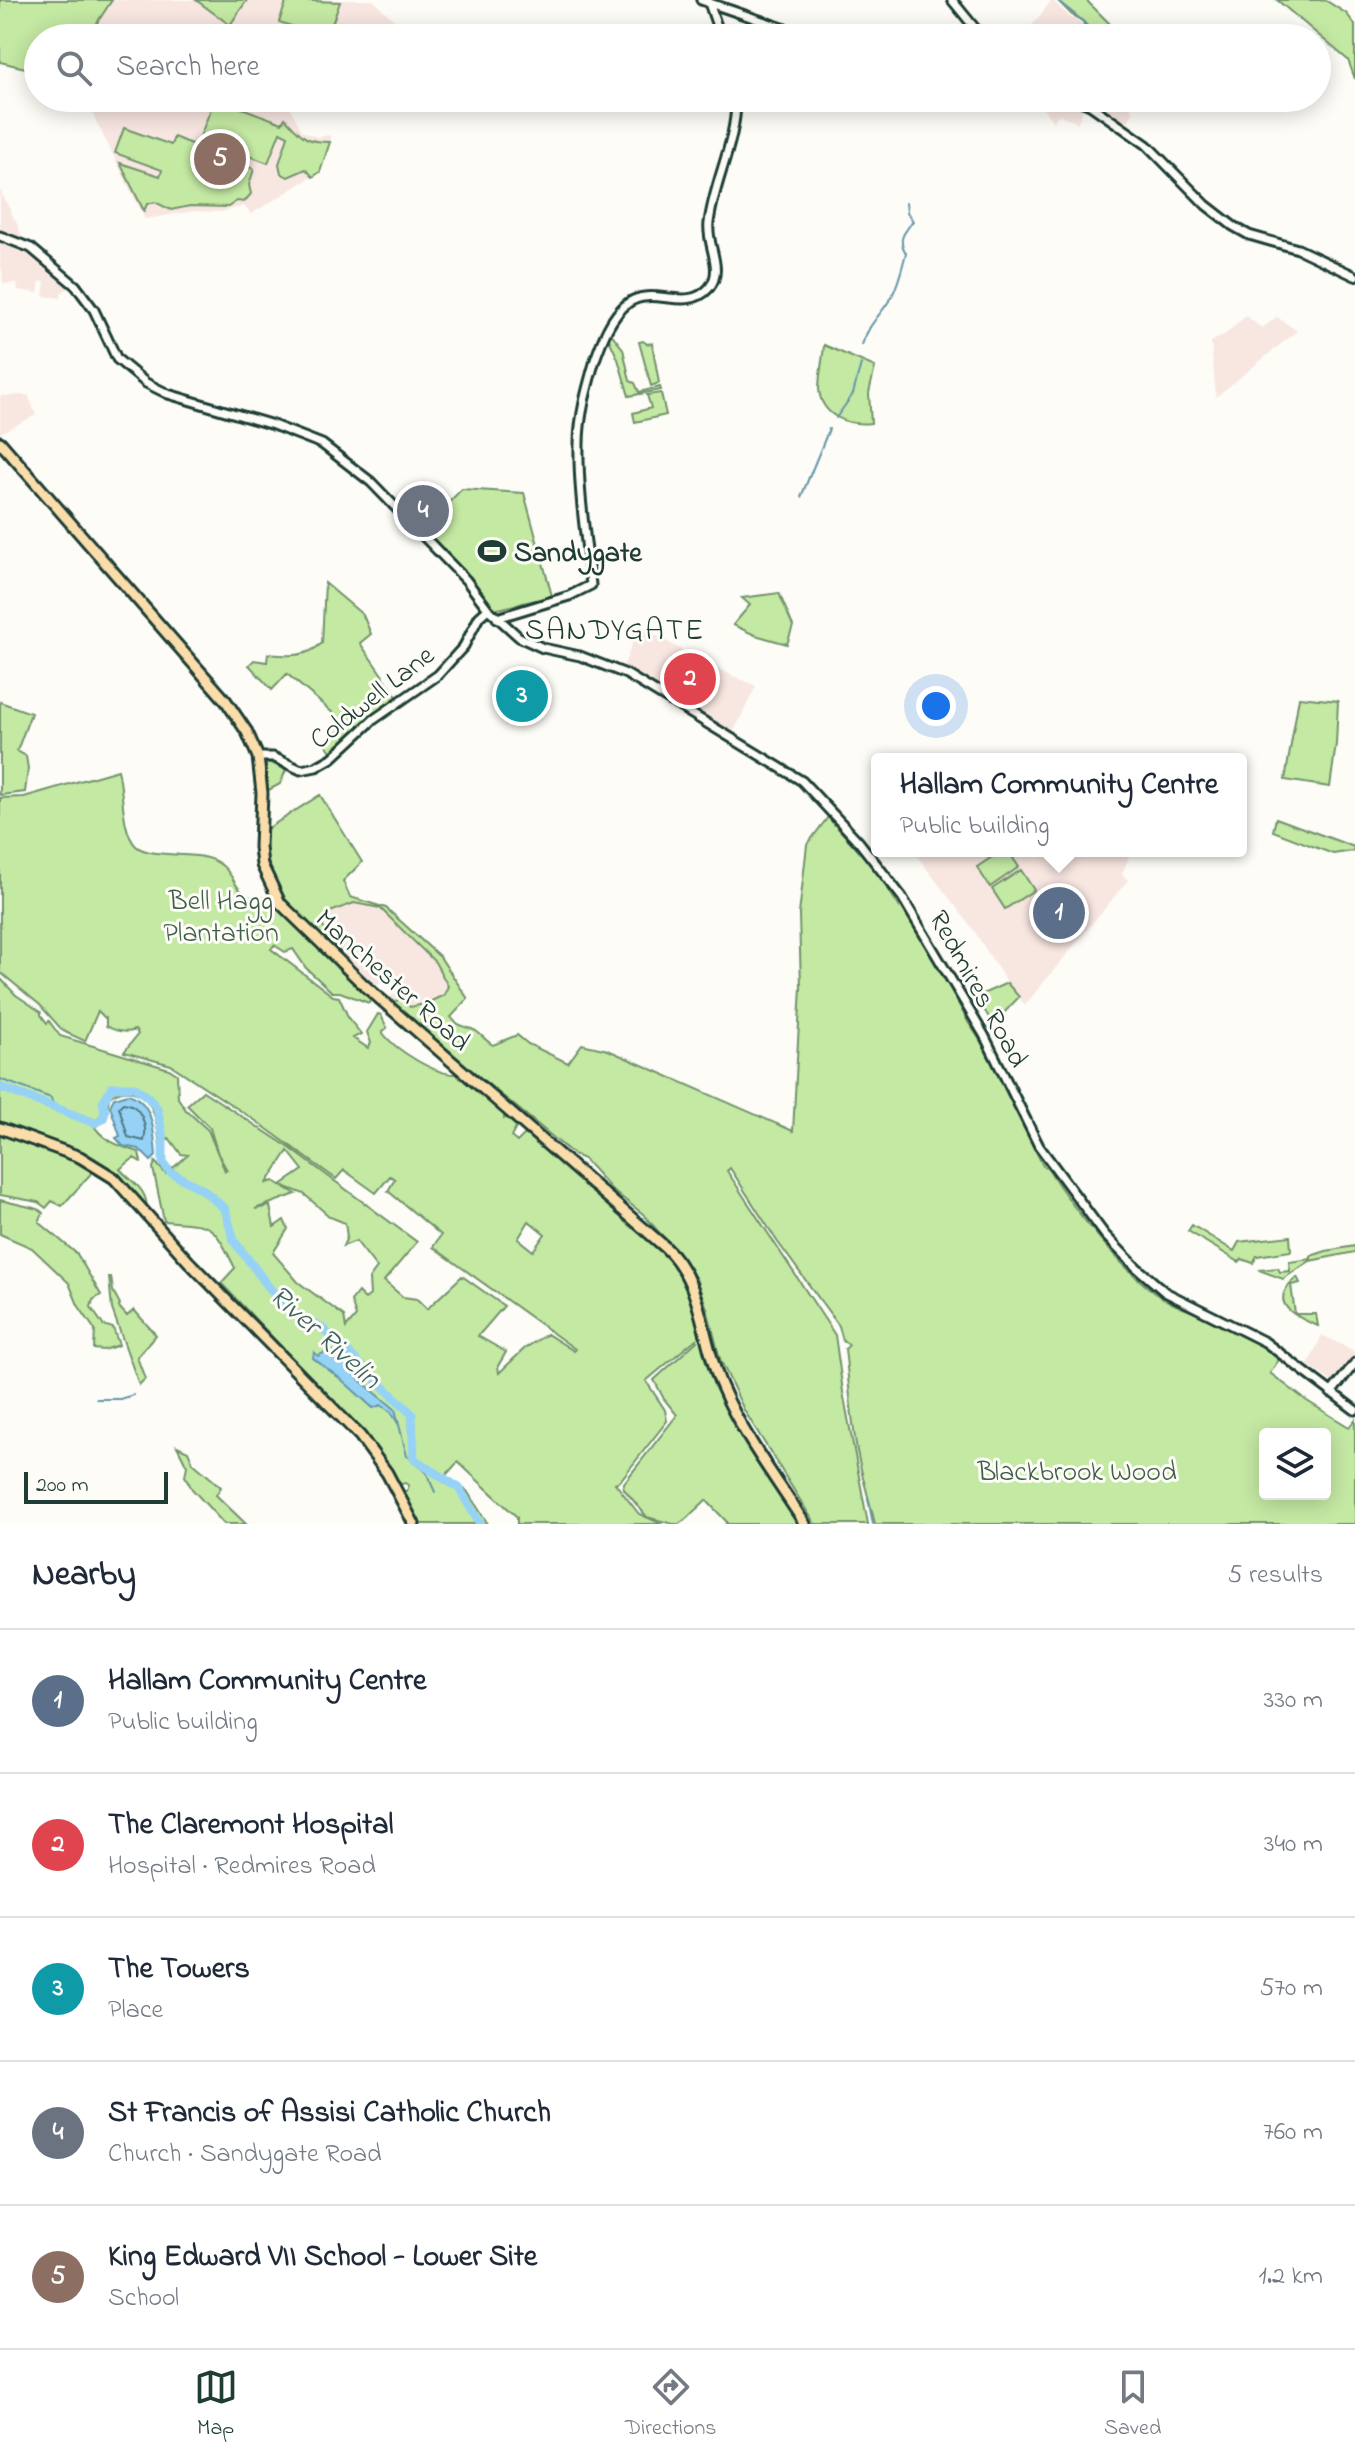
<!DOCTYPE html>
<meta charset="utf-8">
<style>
:root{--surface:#fff;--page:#f2f2f3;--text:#1f2937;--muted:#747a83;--line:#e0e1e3;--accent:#1f3d34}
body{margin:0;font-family:"Indie Flower",sans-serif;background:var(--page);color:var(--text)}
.controls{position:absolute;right:24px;bottom:24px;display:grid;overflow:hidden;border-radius:8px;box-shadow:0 4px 20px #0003}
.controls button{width:72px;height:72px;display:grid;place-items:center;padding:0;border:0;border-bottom:2px solid var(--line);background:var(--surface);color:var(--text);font:40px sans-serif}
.scale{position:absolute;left:24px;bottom:20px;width:144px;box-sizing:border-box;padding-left:8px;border:4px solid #1f3d34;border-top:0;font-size:22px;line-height:28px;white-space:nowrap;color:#1f3d34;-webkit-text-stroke:6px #fdfcf7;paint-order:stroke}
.you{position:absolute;left:936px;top:706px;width:28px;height:28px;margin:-20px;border:6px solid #fff;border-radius:50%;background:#1a73e8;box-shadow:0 0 0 12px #1a73e833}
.badge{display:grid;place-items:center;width:52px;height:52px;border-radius:50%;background:var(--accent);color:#fff;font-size:26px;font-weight:700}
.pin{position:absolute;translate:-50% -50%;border:4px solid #fff;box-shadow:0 2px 8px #0006}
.popup{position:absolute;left:871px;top:753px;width:376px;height:104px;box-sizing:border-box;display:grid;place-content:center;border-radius:8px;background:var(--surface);filter:drop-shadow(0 2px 6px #0005);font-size:26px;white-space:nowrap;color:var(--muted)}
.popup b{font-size:30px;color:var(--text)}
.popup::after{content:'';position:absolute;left:50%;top:100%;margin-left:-16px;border:16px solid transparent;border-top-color:var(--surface)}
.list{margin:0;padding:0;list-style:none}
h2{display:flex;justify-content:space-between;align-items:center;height:104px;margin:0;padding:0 32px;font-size:34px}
h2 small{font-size:26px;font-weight:400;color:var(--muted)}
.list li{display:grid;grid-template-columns:52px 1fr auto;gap:24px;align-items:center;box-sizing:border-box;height:144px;padding:0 32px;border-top:2px solid var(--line)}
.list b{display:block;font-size:30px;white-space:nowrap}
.list p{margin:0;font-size:26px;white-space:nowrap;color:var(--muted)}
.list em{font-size:26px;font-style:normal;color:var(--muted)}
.icon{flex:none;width:44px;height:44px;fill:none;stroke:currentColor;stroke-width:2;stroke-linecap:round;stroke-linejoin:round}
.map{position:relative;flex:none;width:1355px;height:1524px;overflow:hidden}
.search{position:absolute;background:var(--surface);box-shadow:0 4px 20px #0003;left:24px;right:24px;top:24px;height:88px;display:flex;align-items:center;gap:20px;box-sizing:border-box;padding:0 28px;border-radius:44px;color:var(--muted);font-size:30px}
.sheet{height:824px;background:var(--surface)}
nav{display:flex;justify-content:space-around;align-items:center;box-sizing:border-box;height:112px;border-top:2px solid var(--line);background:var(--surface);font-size:22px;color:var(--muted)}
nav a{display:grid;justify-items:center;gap:4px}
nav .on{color:var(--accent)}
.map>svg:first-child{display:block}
.built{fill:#f8e6e1}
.green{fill:#c4e9a3;stroke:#72936c;stroke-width:2;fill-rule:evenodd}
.water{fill:#96d2f6;stroke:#6696a8;stroke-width:2}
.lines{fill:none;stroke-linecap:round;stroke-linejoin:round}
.shore{stroke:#4f7982;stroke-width:2}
.stream{stroke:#6696a8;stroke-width:2}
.river{stroke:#96d2f6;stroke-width:9}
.tertiary-casing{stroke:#1f3d34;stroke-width:13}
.primary-casing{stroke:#1f3d34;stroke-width:15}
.tertiary{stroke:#fdfcf7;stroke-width:7}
.primary{stroke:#faddab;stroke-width:9}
.labels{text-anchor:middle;stroke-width:6;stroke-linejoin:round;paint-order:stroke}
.poi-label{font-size:28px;font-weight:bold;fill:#1f3d34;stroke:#fdfcf7;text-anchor:start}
.street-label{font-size:28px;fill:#1f3d34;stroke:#fdfcf7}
.park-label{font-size:28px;fill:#405f4a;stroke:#fdfcf7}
.neighbourhood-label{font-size:30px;letter-spacing:2px;fill:#1f3d34;stroke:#fdfcf7}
.water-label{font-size:30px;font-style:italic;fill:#3d6264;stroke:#fdfcf7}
</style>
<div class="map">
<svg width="1355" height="1524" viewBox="0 0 1355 1524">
<rect width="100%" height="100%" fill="#fdfcf7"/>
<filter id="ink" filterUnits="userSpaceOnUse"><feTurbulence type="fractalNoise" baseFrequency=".0125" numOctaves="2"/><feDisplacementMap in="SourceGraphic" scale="16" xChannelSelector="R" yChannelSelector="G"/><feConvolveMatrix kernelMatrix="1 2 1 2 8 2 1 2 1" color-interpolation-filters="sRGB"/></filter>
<g filter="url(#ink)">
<path class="built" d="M0,0H373L407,32L401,38H38V71L0,62Z
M1052,0L1070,17L1082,23L1080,38H1022Z
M87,98H295L290,108L302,131L317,137L330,135V142L320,172L251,214L244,206L221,212L194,211L145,219L95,119Z
M1035,98H1127L1133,113L1128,121L1123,123L1082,99V113L1077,123L1059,114L1053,122Z
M0,190L18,226L24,245L74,284L61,293V298L43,296L45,282L40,281L38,293L18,290L17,283L3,284L2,268H0Z
M1246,316L1262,328L1277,317L1297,331L1216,397L1211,342L1224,335Z
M28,395L36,415L0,433V396Z
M639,626L707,664L756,686L732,735L622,670Z
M915,851H1131L1122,874L1128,880L1025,1005L1007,983L973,929L914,852Z
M354,903L380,908L435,962L448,986L444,995L425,1004L410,1008L402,997L391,1005L386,999L396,993L383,981L372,988L342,962L321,924L330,912Z
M1322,1335L1354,1351L1355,1356L1335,1384L1308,1365Z"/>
<path class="green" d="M0,0H112L87,38L77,35L75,38H38V71L0,62Z
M196,0H247L230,25Z
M287,0L340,2L327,38L279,22Z
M1057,0H1086L1110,24V38H1082L1084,22L1072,15Z
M1277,0H1325L1347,14L1355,25V79L1348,60Z
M215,98L282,123L285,118C302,136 304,142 330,142L320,172L313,177L306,169L288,177L281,173L279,164L288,136L280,132L268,163L200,137Z
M124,128L171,145L174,137L254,169L249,185L251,194L244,202L237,201L228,207L190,206L171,210L155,202L147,204L144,211L120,163L160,176L162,170L115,153Z
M611,333L623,349L630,381L635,383L639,392L660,387L661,390L629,396L618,359L607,335Z
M643,341L647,344L652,343L659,383L651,386L639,342Z
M824,345L875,367L869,393L871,423C848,426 821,416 819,389C819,375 823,359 824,345Z
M661,393L666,415L635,422L633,413L651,408L647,395Z
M462,489L524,493L552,596L494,610L422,529Z
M325,583L363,615L371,634L360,643L398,698L366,721L334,751H331L324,742L347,725L287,674L272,690L249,665L254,660L267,662L268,654C289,656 306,658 322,643Z
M779,593L793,626L787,644L755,635L733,625L750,605L742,598Z
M1299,697L1338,701L1336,744L1330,787L1285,780Z
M0,702L31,713L17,751L26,756L28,769L25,792L0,795Z
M269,762L286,770L280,784L265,792L266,765Z
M118,770C124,793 121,831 136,846C148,857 186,853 203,857C247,866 222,908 277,896L266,865L262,832L320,795L362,862L343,881L350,897L386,908L440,957L468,999L451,1017C458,1027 466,1026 476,1031C482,1035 486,1041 493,1045L517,1035L528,1044L568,1063L582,1044L608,1050L793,1131L801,987L799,914L807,845L828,817L875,869L899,906V901L922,934L968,1022L988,1052L1043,1166L1047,1167C1071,1206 1133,1287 1176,1305C1212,1320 1249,1334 1280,1358L1270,1373L1307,1401L1349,1427L1355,1420V1524H875C869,1498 862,1477 857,1451C851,1417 849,1383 845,1349L849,1345L843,1341L839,1326L777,1241L730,1168L727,1171L835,1335L843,1392L868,1524H815L744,1410L720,1359L707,1308L696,1279L682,1258L643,1214L611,1189L584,1159L574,1155C514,1104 453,1056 391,1005L402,997L410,1007L425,1004L444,995L448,986L435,962L380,908L354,903L330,912L321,924L344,958L337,968L372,1000L369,1003L340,992H332L306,968L293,949L285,952L274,945L271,949L333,996L339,997L349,1019L361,1034L353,1038L368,1048L371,1043L367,1032L378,1014L381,1015L387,1028L382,1032C394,1049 435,1075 456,1074L504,1114V1119L507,1117L517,1126L511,1137L517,1142L526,1133L672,1261L688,1289L717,1390L800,1524H726L727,1522L706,1500L687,1518L679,1524H673L647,1517L623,1488L624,1483L677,1415L664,1399L654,1380L697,1341L696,1339L646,1381L665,1410L667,1421L620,1481L615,1483L639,1514L662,1524H517V1517L458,1462L445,1476L467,1491L488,1524H417L401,1494L402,1491H407L409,1485L405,1483L397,1485L364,1433L221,1283L235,1268C212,1222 214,1225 164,1221L153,1168L155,1162L166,1174L188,1155L181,1154L169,1138L160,1145C158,1134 157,1117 151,1107C142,1091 123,1085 109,1098L107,1111L92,1122C100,1140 121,1147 139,1152L141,1162L134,1158L120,1169C132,1183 147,1188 147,1209L132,1191L91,1157L0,1123V978L16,995L41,1012V1015L47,1023L49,1021L60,1036L169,1069L177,1074L178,1098L186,1110L208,1130L225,1171L227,1170L218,1154L210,1128L187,1105L203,1091L290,1148L417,1242L384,1281L403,1297L417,1299L427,1309L462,1276L504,1306L478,1336L506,1352L498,1366L499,1373L524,1349L547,1334L574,1351L575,1349L433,1247L441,1235L388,1191L395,1179L390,1176L376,1193L344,1170L336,1179L256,1121L171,1065L124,1052L138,1034L135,1030C125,1034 115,1031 106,1026V1019L98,1011L85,1041L63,1031L40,1005L0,972V798L24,797ZM288,1151L303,1170L281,1185L304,1194L330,1217L345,1223L347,1237L343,1246L356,1241L377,1268L369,1279L370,1295L365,1299L358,1292L351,1301L356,1316L346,1328L344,1316L298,1282L273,1253L288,1229L284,1220L274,1227L270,1206L255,1209L296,1194L274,1181L267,1183ZM529,1221L545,1234L533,1251L518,1239ZM1265,1434H1325V1494H1265Z
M1276,818L1354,847L1353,851L1333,854L1273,831Z
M1001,851H1008L1019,867L990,887L977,867Z
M1021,870L1034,890L1005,909L992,889Z
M1007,983L1019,997L1000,1017L990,1019L976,997Z
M0,1132L96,1168L62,1206L52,1201L46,1208L38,1202L0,1195Z
M0,1200L38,1209L43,1213L39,1222L77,1254L101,1295L93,1300L91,1307L103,1325L113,1328L119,1345L104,1350L94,1349L95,1330L78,1305L69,1283L32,1248L0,1234Z
M1192,1225L1234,1251L1239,1242L1290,1236L1291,1251L1257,1256L1253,1263L1242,1259L1239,1262L1188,1231Z
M1355,1246V1252L1310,1261L1283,1279L1259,1270L1278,1268L1280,1272L1290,1271L1289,1262L1311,1259V1256L1326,1251Z
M109,1277H111L113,1291L120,1304L119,1307L127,1316L134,1310L156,1335L137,1357L145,1379L139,1385L112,1309Z
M1297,1277L1300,1283L1291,1285L1295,1314H1316L1318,1326C1293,1316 1266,1302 1297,1277Z
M177,1446L188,1451L193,1463L221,1487L216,1495L246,1524H224L192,1489L185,1476L187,1466Z"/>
<path class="water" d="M128,1094C154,1102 154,1133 156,1156L151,1161L139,1149L123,1146L116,1138L120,1136L110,1106L114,1098Z
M327,1351H333L361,1381L395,1409L399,1425L391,1412L381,1405L373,1408L342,1380L313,1358L314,1352L318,1356Z"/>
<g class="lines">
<path class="shore" d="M123,1103C141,1104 148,1126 144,1141L128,1137L119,1107Z"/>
<path class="stream" d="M1057,0C1067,9 1081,18 1089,28L1088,38
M862,345C868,324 882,314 892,296C899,282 902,268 906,253C897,239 904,233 913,221L907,212L906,203
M836,418L853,394L861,364
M801,497L829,429
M0,1079L51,1098L53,1106
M346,1364L353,1356
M96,1399H120L133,1395
M399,1425L407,1456L414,1459L413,1462L426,1472L435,1492
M868,1498L873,1524"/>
<path class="river" d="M0,1087L95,1123L103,1119L105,1111L103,1102L112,1087H134L148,1097L157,1108L163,1138V1163L170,1172L202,1189L225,1209L234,1241L284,1307L322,1328L412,1414L414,1459L459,1488L480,1524"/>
<defs>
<path id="tertiary" d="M701,0L812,38
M708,0L721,38
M952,0L983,38
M1074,98L1090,105L1147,145L1206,205L1233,226L1249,235L1298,249L1355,276
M0,236L31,248L76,286L94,310L117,359L146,383L168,394L273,425L322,444L371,482L466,580L488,609L519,637L543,648L580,656L626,674L802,781L859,842L902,897L984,1035L1039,1146L1105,1235L1135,1266L1165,1292L1265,1342L1355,1410
M497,618L569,596L591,585C586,538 578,491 579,444C579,416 587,388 595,360C602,340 611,316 628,303C653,285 687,313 709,288C725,269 706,245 709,223C714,181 737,141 736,98
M258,757H273L301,770L316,767L332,758L373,720L438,675L464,646L479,617L488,609
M1331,1393L1355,1363"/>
<path id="primary" d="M0,442L226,701L247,732L258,757L262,793L260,847L262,865L280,903L364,985L665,1247C704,1283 701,1341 722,1387C743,1436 777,1480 805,1524
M0,1128L80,1157L114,1178L189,1262L360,1436L387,1473L414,1524"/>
</defs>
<use href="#tertiary" class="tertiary-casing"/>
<use href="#primary" class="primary-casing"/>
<use href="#tertiary" class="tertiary"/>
<use href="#primary" class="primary"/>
</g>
</g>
<defs>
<symbol id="stadium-bare" viewBox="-9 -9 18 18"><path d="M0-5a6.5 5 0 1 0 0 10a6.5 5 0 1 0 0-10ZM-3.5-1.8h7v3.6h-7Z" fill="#1f3d34" stroke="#fdfcf7" stroke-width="2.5" paint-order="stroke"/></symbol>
</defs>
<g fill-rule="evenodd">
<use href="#stadium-bare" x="472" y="531" width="40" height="40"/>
</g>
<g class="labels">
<g class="poi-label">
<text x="514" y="561">Sandygate</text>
</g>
<g class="street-label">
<text transform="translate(371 696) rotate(-38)" y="10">Coldwell Lane</text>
<text transform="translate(394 979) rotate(42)" y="10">Manchester Road</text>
<text transform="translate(980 988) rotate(61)" y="10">Redmires Road</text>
</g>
<g class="park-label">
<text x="221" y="909">Bell Hagg<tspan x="221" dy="32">Plantation</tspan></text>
<text x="1077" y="1480">Blackbrook Wood</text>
</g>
<g class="neighbourhood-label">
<text x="615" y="639">SANDYGATE</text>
</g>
<g class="water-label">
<text transform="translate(326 1336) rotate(42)" y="10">River Rivelin</text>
</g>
</g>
</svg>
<div class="controls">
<button><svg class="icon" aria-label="layers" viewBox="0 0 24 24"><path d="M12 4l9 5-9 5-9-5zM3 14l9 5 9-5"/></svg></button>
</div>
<div class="scale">200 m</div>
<div class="you"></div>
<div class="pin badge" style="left:1059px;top:913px;background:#5c6f8a">1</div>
<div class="popup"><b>Hallam Community Centre</b>Public building</div>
<div class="pin badge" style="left:690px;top:679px;background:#e0444e">2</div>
<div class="pin badge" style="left:522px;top:696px;background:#0f9aa8">3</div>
<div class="pin badge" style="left:423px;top:511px;background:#6b7280">4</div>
<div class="pin badge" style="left:220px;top:159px;background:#8d6e63">5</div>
<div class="search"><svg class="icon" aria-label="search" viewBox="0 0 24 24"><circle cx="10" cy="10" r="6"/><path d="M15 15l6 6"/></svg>Search here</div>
</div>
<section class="sheet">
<h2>Nearby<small>5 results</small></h2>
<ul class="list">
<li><span class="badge" style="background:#5c6f8a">1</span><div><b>Hallam Community Centre</b><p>Public building</p></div><em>330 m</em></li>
<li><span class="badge" style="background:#e0444e">2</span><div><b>The Claremont Hospital</b><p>Hospital · Redmires Road</p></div><em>340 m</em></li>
<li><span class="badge" style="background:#0f9aa8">3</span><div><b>The Towers</b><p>Place</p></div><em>570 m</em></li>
<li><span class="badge" style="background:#6b7280">4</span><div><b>St Francis of Assisi Catholic Church</b><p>Church · Sandygate Road</p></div><em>760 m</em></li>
<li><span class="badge" style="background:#8d6e63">5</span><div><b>King Edward VII School - Lower Site</b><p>School</p></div><em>1.2 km</em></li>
</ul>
</section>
<nav>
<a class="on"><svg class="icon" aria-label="map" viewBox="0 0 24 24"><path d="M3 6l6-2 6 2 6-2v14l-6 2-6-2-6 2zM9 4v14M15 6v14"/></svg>Map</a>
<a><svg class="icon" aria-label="directions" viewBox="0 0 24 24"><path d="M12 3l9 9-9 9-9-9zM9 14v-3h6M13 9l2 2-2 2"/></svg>Directions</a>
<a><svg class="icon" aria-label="saved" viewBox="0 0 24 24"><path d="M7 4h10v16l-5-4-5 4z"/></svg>Saved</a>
</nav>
